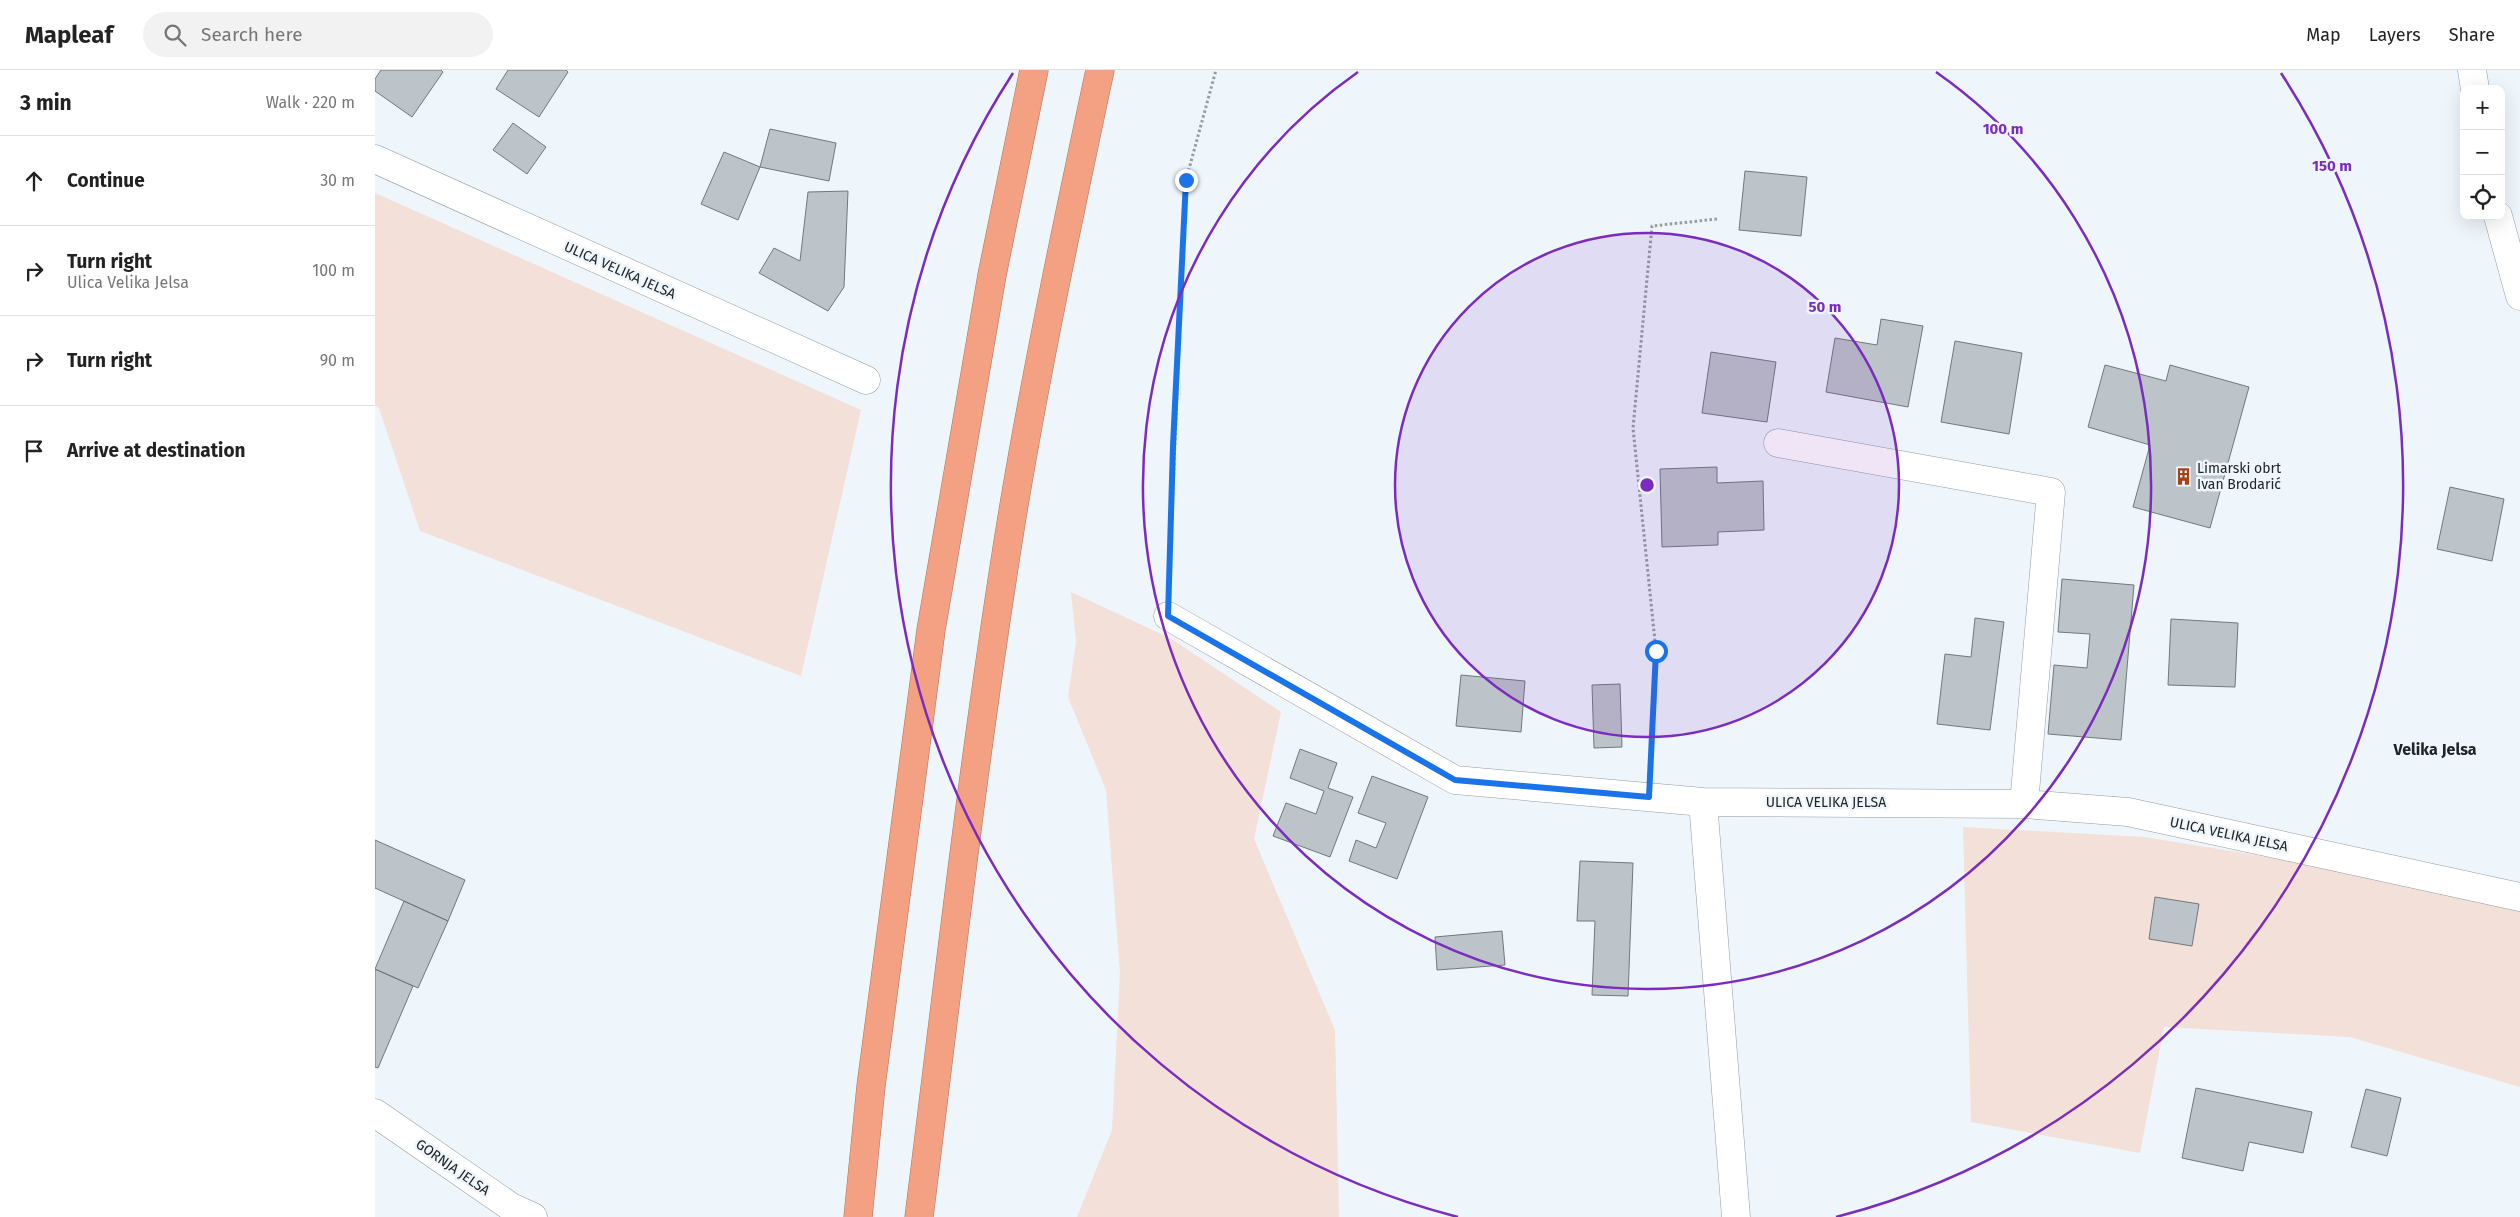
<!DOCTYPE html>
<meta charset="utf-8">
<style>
:root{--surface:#fff;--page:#f2f2f2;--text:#222;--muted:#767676;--line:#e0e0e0}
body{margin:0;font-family:"Fira Sans",sans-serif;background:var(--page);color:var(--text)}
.controls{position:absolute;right:15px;top:15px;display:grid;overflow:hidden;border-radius:10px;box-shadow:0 5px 20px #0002}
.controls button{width:45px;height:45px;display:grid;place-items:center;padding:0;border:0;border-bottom:1px solid var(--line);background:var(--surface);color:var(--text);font:25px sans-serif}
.stop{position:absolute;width:15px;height:15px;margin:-11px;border:4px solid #1a73e8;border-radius:50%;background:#fff}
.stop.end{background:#1a73e8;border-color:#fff;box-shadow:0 1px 5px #0008}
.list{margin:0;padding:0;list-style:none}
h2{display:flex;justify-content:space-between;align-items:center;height:65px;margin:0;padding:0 20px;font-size:21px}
h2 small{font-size:16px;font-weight:400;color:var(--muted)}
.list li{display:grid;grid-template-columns:32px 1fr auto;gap:15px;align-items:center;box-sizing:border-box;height:90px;padding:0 20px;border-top:1px solid var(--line)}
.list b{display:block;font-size:19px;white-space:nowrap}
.list p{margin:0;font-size:16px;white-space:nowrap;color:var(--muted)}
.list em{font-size:16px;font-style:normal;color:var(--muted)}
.icon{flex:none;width:28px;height:28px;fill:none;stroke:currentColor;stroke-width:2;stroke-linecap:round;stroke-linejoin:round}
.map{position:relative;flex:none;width:2145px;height:1147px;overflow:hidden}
header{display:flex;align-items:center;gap:30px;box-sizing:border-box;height:70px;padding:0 25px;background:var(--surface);border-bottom:1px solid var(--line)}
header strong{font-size:24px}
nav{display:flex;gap:28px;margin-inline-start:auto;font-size:18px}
.search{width:350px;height:45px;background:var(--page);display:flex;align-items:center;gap:12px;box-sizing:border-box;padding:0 18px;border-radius:28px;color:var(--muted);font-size:19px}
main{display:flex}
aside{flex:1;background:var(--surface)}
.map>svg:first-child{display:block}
.green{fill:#f3e0d9}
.building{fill:#bcc4c9;stroke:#72787d}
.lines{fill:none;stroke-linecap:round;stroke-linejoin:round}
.minor-casing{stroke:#959ba1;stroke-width:29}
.motorway-casing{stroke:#aa7562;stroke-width:29}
.path{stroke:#979ca1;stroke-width:3;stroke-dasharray:2.5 2.5;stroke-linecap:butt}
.minor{stroke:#fff;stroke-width:28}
.motorway{stroke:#f3a182;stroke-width:28}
.route{stroke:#1a73e8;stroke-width:6}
.ring{fill:none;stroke:#7b2cbf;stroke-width:2.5}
.labels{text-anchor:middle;stroke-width:5;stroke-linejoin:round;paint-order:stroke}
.street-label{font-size:14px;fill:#212426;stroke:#eef5fb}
.poi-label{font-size:14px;fill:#212426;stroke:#eef5fb;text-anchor:start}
.quarter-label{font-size:16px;font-weight:bold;fill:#212426;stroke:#eef5fb}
.centre{fill:#7b2cbf;stroke:#eef5fb;stroke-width:2.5}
.ring-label{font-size:15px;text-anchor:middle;font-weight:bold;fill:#7b2cbf;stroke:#eef5fb;stroke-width:5;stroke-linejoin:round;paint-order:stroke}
</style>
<header>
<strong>Mapleaf</strong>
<div class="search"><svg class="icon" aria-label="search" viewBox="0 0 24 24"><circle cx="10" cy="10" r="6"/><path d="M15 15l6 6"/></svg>Search here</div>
<nav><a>Map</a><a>Layers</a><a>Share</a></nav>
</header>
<main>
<aside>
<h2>3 min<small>Walk · 220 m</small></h2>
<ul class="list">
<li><svg class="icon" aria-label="ahead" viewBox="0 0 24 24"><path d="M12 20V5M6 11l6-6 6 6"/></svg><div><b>Continue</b></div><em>30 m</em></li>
<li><svg class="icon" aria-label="right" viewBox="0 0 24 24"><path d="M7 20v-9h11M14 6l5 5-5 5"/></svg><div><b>Turn right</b><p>Ulica Velika Jelsa</p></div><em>100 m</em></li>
<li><svg class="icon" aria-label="right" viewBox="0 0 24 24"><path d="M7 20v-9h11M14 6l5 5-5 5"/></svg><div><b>Turn right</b></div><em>90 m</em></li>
<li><svg class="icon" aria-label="arrive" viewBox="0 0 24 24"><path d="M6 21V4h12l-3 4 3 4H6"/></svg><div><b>Arrive at destination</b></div></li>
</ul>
</aside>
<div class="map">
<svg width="2145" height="1147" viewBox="0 0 2145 1147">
<rect width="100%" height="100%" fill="#eef5fb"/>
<path class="green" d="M0,123L486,340L426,606L45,461L4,338L0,335Z
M696,522L795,568L906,642L879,769L960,960L964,1147H702L737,1060L745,903L731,720L693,627L701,572Z
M1588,757L1769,767L2145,828V1017L1975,967L1789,957L1765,1083L1596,1052Z"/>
<path class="building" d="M6,0H66L68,2L37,47L0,21V9Z
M133,0H191L193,2L164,47L121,19Z
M138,53L171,77L152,104L118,80Z
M395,59L461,73L454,111L385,97Z
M349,82L385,97L363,150L326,134Z
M1370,101L1432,107L1426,166L1364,160Z
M473,121L469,217L453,241L384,203L399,178L425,191L433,122Z
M1506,249L1548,256L1533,337L1451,322L1460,268L1502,275Z
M1580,271L1647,283L1634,364L1566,352Z
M1336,282L1401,292L1392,352L1327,343Z
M1730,295L1791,311L1795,295L1874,317L1835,458L1758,437L1775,375L1713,357Z
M1342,397V413L1388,411L1389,460L1343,462V475L1287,477L1285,399Z
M2075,417L2129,429L2117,491L2062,479Z
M1687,509L1759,515L1746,670L1673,664L1679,595L1712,598L1715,564L1683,562Z
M1600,548L1629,552L1615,660L1562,654L1570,584L1596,587Z
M1796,549L1863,553L1860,617L1793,615Z
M1086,605L1150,611L1146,662L1081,656Z
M1245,614L1247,677L1219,678L1217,615Z
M925,679L962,693L953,718L978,727L955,787L898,766L911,733L941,744L949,721L915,708Z
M997,706L1053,727L1022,809L974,791L981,770L1001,778L1011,753L983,743Z
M0,770L90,810L73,851L0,818Z
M1205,791L1258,793L1253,926L1217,925L1220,851H1202Z
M1780,827L1824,834L1817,876L1774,869Z
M29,831L73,851L43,918L0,899Z
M1127,861L1130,895L1062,900L1060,867Z
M0,899L38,916L3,998L0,997Z
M1821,1018L1937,1042L1928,1083L1874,1072L1868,1101L1807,1088Z
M1991,1019L2026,1028L2012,1086L1976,1077Z"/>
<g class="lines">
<defs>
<path id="minor" d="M2097,0L2100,19
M0,89L491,310
M2123,146L2145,226
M1403,373L1676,422L1649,734
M793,546L1080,710L1328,732L1649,734L1753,742L2145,827
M1328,732L1361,1147
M0,1043L136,1137L158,1147"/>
<path id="motorway" d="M483,1147L496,1016L556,560L617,205L659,0
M544,1147C573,915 599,683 636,453C661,301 693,150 725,0"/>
</defs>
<use href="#minor" class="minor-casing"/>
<use href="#motorway" class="motorway-casing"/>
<path class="path" d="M794,515L811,110L841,0
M1276,696L1281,581L1258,358L1277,156L1342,149"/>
<use href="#minor" class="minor"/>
<use href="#motorway" class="motorway"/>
</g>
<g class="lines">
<path class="route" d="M811,110L798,376L793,546L1080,710L1274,727L1281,581"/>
</g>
<circle cx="1272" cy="415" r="252" fill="#7b2cbf" fill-opacity=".12"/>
<g class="ring">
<circle cx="1272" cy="415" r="252"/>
<path d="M1561 2A504 504 0 1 1 983 2"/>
<path d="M1083 1147A756 756 0 0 1 638 3M1906 3A756 756 0 0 1 1461 1147"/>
</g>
<defs>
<symbol id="building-bare" viewBox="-9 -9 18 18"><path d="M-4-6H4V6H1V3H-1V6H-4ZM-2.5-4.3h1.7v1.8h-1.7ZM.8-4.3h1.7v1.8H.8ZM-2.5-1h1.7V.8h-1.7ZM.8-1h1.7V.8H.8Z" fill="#a74216" stroke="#eef5fb" stroke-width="2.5" paint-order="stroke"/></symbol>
</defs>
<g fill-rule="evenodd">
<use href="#building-bare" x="1796" y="394" width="25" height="25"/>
</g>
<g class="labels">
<g class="street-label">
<text transform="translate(245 200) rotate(24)" y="5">ULICA VELIKA JELSA</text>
<text x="1451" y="737">ULICA VELIKA JELSA</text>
<text transform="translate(1854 764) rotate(12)" y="5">ULICA VELIKA JELSA</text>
<text transform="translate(78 1097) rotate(35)" y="5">GORNJA JELSA</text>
</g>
<g class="poi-label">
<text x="1822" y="403">Limarski obrt<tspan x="1822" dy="16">Ivan Brodarić</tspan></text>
</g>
<g class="quarter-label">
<text x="2060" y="685">Velika Jelsa</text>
</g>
</g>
<circle cx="1272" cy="415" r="8" class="centre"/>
<g class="ring-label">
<text x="1628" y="64">100 m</text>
<text x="1957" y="101">150 m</text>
<text x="1450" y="242">50 m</text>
</g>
</svg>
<div class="controls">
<button>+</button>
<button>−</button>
<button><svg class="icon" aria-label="locate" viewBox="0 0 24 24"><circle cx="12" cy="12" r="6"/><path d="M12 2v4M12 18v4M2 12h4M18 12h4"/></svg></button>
</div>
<div class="stop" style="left:1281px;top:581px"></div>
<div class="stop end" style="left:811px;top:110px"></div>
</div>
</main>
